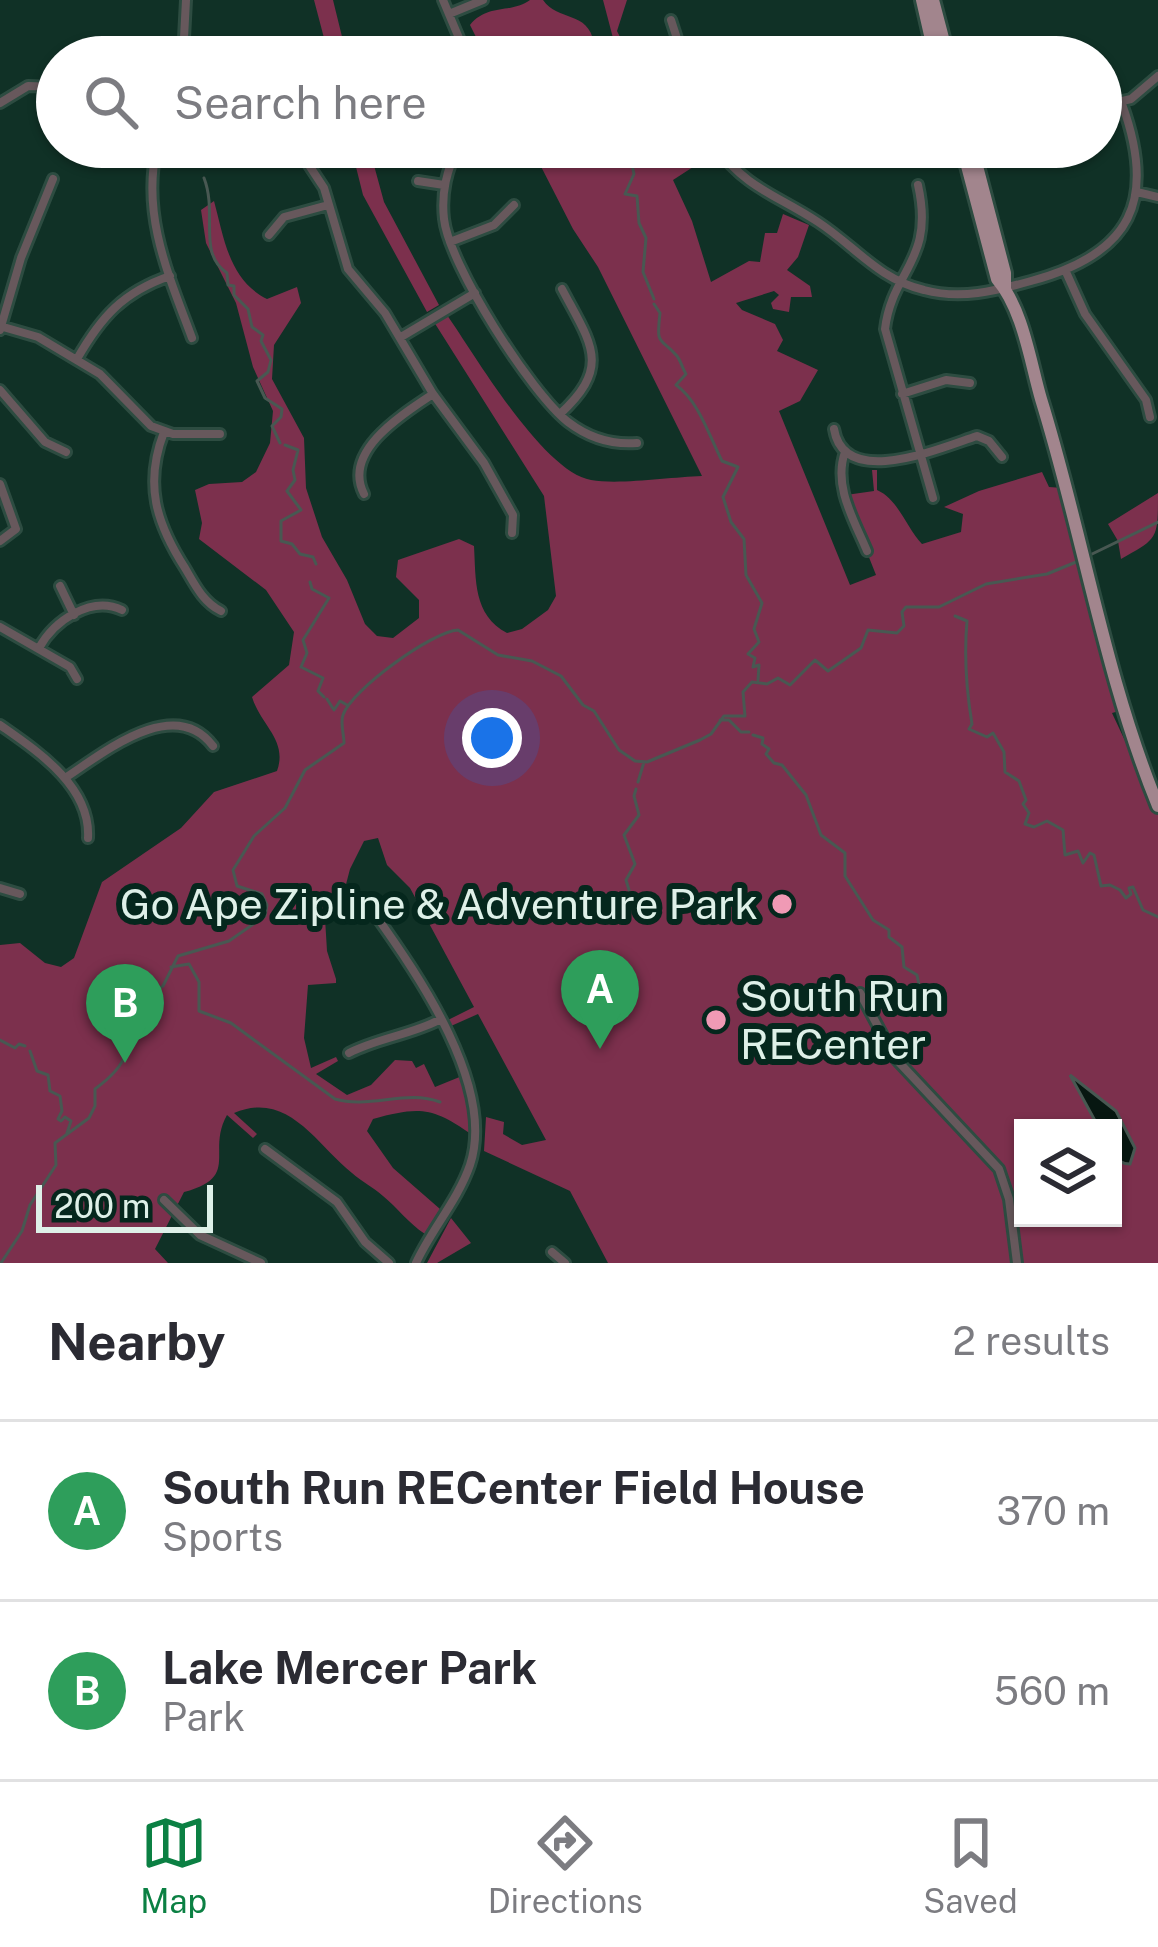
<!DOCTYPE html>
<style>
:root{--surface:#fff;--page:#f2f2f3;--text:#2b2b33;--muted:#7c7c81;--line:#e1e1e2;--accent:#0b8043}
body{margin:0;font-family:"Public Sans",sans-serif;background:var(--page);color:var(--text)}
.controls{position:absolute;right:36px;bottom:36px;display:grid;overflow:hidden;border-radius:0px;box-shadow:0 3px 9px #0004}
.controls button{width:108px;height:108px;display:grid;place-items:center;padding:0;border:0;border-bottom:3px solid var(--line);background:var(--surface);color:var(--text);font:60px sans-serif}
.scale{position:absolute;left:36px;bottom:30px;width:177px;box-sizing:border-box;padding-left:12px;border:6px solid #def0e8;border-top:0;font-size:33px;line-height:42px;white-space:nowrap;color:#def0e8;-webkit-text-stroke:9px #05271d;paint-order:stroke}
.you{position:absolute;left:492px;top:738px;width:42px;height:42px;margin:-30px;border:9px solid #fff;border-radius:50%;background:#1a73e8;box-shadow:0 0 0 18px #1a73e833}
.badge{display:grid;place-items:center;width:78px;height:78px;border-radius:50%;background:var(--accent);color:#fff;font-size:39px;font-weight:700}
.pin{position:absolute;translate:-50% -99px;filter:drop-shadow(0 3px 6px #0008)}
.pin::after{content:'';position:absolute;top:63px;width:42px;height:36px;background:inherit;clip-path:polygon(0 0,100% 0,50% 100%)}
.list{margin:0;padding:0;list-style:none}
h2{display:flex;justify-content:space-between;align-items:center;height:156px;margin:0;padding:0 48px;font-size:51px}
h2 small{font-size:39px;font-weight:400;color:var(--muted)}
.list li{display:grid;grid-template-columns:78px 1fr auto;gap:36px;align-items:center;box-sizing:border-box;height:180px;padding:0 48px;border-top:3px solid var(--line)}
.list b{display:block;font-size:45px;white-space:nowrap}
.list p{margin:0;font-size:39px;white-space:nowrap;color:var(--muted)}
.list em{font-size:39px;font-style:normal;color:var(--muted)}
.icon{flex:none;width:66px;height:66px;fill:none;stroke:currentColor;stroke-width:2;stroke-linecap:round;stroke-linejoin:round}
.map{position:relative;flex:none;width:1158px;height:1263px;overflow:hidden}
.search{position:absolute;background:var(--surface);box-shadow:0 3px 9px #0004;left:36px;right:36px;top:36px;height:132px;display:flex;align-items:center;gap:30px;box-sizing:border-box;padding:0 42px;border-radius:66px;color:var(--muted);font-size:45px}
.sheet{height:516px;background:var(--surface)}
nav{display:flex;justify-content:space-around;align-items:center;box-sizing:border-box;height:168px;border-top:3px solid var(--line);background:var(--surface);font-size:33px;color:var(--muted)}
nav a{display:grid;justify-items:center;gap:6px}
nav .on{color:var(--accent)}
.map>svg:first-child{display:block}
.green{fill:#7c304d;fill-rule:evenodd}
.water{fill:#071711;stroke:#485852;stroke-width:3}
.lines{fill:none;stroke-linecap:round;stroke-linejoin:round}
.stream{stroke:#485852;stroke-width:3}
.minor-casing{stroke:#2d4c41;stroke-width:14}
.major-casing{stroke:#2d4c41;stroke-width:18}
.minor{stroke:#67585c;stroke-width:8}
.major{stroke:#a2858d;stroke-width:12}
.poi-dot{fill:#f09ab5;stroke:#05271d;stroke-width:4.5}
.labels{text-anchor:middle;stroke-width:12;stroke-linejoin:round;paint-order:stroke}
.poi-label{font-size:42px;fill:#def0e8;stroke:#05271d;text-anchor:end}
</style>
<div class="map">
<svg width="1158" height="1263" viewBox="0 0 1158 1263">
<rect width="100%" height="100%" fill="#103126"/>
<path class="green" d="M314,0H333L347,57H329Z
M530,0H543C558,22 588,10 594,43L613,38L603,0H627L617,31L620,37L644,49L642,57H486L470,25C488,3 511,14 530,0Z
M351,147H369L384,202L439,305L427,312L363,195Z
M531,147H703L710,156L673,180L692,221L711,282L749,261L760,262L765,233H777L783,214L809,225L798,257L787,270L810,286L812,297H791L789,312L773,309L771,303L779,295L774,291L736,303L742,310L775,324L783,340L777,351L818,370L800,401L779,411L850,585L876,575L842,489L846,495L874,491L872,470H877V490C898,499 906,527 922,544L961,532L963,514L944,507L979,491L1042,472L1049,487L1063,488L1098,640L1119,711L1112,713L1158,811V1263H608L570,1191L484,1151L486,1117L504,1122L503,1134L522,1145L546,1140L478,1014L451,1026L448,1020L474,1007L410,888L387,865L378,838L364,841L350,869L344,892L335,898L328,911L360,909L359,914L325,918L327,951L336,979V983L308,985L304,1038L311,1068L336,1057L338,1061L316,1074L347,1095L371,1085L395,1060L412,1061L416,1068L424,1064L435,1087L462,1076L469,1093L472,1135C432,1106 418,1107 373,1119L367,1131L393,1168L440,1209L425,1234C408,1223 398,1208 383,1196C373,1187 361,1181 352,1173C316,1144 288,1090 234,1113L257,1134L253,1138L227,1115C206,1152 241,1177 184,1192L155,1249L168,1263H0V945L20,943L45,963L61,967L74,958L102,882L181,828L214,792L277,771C288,740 261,726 252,697L289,665L294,632L266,590L199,539L202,523L195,490L209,484L242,482L256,472L270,443L273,411L253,367L236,303L206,243L201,210L214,201C224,238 229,280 267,299L297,287L301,303L274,345L272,379L304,438L306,488L322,537L347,580L365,624L377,636L393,638L419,618V600L396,577L398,560L459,539L474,546C476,580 473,615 507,633L522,629L548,610L556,596L544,496L434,322L447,315C475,355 543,472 591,480C619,485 671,477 702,476L598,267L573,229ZM1023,1128H1113V1218H1023Z
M1158,493C1158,540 1158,538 1121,559L1118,541L1108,524Z
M451,1218L471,1243L437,1263H427Z"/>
<path class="water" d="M1070,1075L1116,1111L1135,1148L1130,1164C1110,1164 1113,1143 1113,1128H1099Z"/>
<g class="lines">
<path class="stream" d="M628,147L634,174L625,194L637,196L639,223L646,238L643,272L654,299
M204,178C218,214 197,253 227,273L228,285L234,286V295L248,309L252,327L263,335L261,341L271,360L268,372L257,381L265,398L282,409L281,417L272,426L280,443
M654,304L660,313C656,348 660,336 677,356C681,361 682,368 686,374L676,385C699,401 710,438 722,461L738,467L723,497L731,522L744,539L746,575L762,603L754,629L759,642L748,654L755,658L753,667L759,665L758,680
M285,445L298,450L293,470L295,480L287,491L301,510L281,521V541L292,544L300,554L313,557L316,564
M1090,555L1158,522
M310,582L312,589L329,598L303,640L307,653L301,667L323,678L318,691L324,697
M955,616L967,621C964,655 966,688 972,724L969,729L987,737L993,733L1004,752L1005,772L1019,781L1026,800L1023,804L1029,813L1025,824L1034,827L1047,821L1063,830L1065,855L1078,851L1083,863L1090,853L1094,855L1101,886L1110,885L1120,890L1126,898L1131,894L1129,888L1133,887L1143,910L1158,917
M327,699L334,710L340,701L347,705
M720,720H729L741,732H749
M753,735L763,738L762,744L769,749L766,754L774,763L782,765L806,795L821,835L845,853V876L873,920L889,930V937L902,947L904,967L917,975L920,990L930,998
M638,782L644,762
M629,890L626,880L635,864L624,835L639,815L634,796L636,789
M171,967L189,964L199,982V1011L231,1023L335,1099C370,1109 407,1089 440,1102
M0,1040L15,1048L19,1044L25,1046
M30,1051L37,1071L48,1075L50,1091L60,1096L62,1111L58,1119L61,1121L65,1117L71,1121L67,1133
M1,1263L22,1231L30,1205L56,1165L55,1143L89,1118L95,1106V1089C129,1064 132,1050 122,1010L163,986L178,956L229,941L265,916L267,905L262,894L237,886L233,870L254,836L285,808L305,770L344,743C344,734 340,723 343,715C351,690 433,631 458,630L498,655L532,661L561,676L583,705L594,711L619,750L635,761L647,762L700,740L711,734L724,716H745L743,692L752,682L767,684L778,678L790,685L815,660L828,671L861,648L868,630L897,633L904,626L902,612L906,607H939L986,584L1047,574L1081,560"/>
<defs>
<path id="minor" d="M443,0L467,57
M449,14L483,0
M671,20L683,57
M1034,56V57
M183,57L186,0
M0,103L28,86L57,87
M1101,106L1131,99L1158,76
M157,147C141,215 169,276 192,338
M297,147L324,188L348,269L385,313L433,394L484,463L513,515L512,533
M458,147C447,170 441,192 444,219C449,265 531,393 568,422C589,438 612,445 637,443
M716,147C747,189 777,195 818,222C855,246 878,279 924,290C961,300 995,291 1031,281C1132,254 1157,200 1122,104
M418,181L444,185
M918,185C935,261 892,270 885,329L933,498
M1137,192L1158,197
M269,235L284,217L328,205
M450,242L494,225L514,205
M1066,272L1085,314L1146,400L1150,417
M0,326L38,337L100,374L151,426L173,434H220
M0,330L21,258L53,179
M401,337L475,293
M77,359C101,317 123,292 170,276
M0,390L45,442L66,452
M902,394L946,380L970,383
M560,414C612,366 591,344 562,289
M834,429C844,490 940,448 977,436L989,441L1002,457
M164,432C144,484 156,523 185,568C195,585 203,602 221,611
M845,452C833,486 854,520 867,551
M0,484L16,529L0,541
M364,494C342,451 403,414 433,394
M60,586L74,615
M0,627L70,667L77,679
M39,648C54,621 91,595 122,610
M0,725C37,751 91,786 88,838
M65,778C102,754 174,694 213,746
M0,888L20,894
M374,913C419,976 496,1087 470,1165C458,1200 431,1230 416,1263
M860,993L895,1058L999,1169L1009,1199L1017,1263
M349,1053C378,1038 410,1035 439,1020
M265,1149L337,1202L365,1242L389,1263
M164,1200L200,1235L261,1263
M552,1252L565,1263"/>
<path id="major" d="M922,0L935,57
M933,0L948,57
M962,147L997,279C1023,309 1030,361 1041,399C1083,534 1104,674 1158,806
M972,147L1005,273V288"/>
</defs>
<use href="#minor" class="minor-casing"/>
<use href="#major" class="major-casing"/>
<use href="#minor" class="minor"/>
<use href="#major" class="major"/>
</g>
<g class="poi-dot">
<circle cx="782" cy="904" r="12"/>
<circle cx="716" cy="1020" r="12"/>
</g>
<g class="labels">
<g class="poi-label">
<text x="758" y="919">Go Ape Zipline &amp; Adventure Park</text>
<text x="740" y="1011" text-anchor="start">South Run<tspan x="740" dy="48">RECenter</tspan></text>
</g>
</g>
</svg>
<div class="controls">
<button><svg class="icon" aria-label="layers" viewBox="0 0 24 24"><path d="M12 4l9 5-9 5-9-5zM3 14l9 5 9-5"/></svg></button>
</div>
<div class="scale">200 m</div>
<div class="you"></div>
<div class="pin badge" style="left:600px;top:1049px;background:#2e9e5b">A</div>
<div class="pin badge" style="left:125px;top:1063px;background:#2e9e5b">B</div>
<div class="search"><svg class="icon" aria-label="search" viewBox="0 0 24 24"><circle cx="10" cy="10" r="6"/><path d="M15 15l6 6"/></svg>Search here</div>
</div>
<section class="sheet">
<h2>Nearby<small>2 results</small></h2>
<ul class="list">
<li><span class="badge" style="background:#2e9e5b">A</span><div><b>South Run RECenter Field House</b><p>Sports</p></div><em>370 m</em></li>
<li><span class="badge" style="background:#2e9e5b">B</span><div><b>Lake Mercer Park</b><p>Park</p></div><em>560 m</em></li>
</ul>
</section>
<nav>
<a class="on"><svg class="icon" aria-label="map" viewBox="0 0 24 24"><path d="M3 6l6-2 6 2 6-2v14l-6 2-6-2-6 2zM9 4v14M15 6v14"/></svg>Map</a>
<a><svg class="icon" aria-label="directions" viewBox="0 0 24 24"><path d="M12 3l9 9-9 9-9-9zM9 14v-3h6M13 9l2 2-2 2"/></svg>Directions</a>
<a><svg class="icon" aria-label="saved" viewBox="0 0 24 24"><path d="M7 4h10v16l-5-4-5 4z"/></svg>Saved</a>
</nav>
